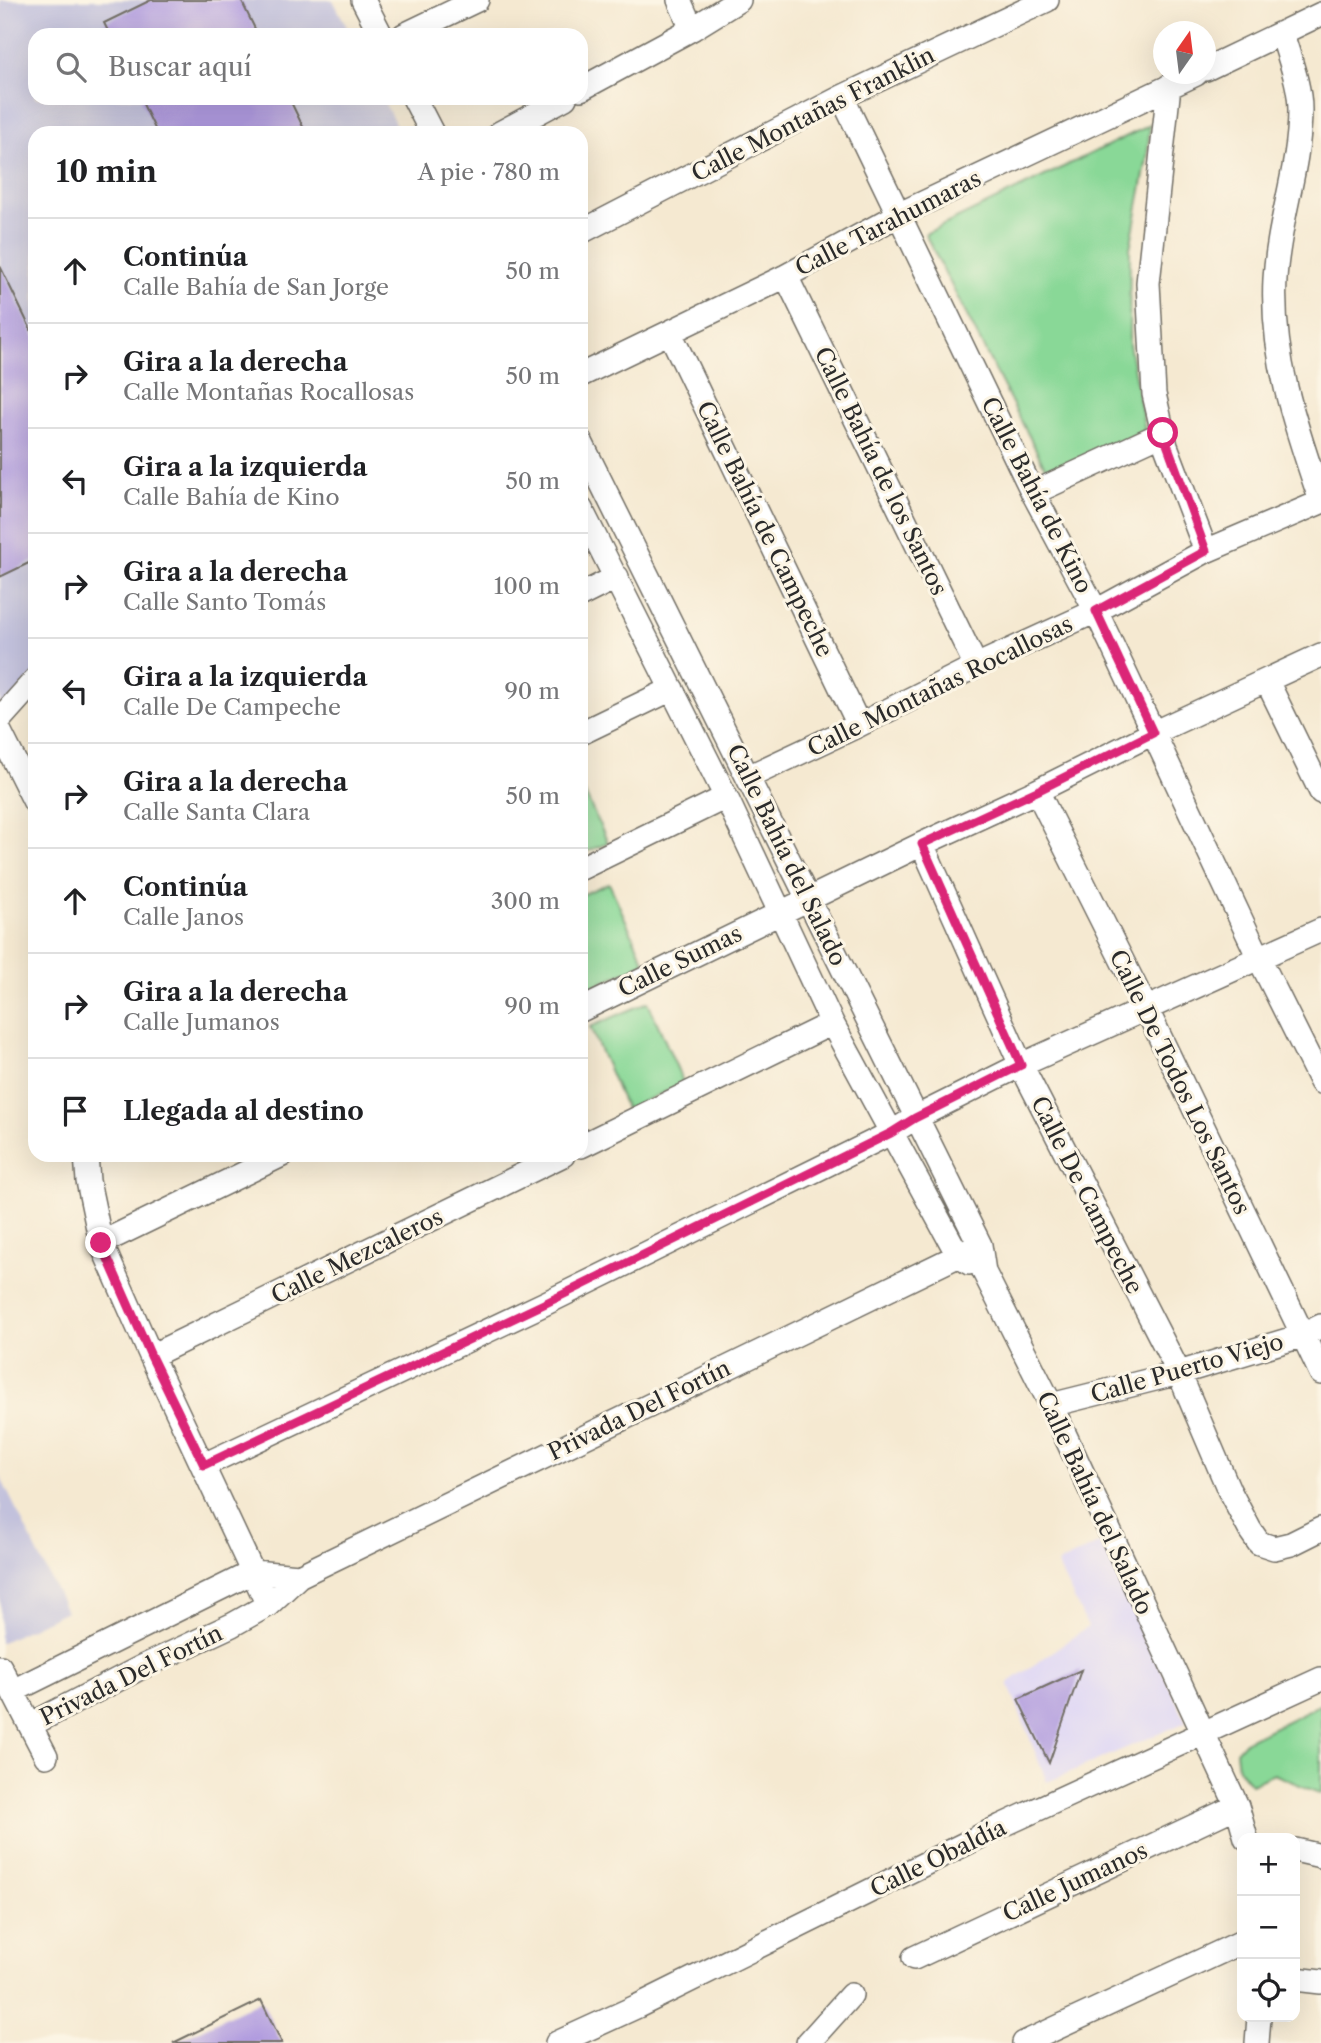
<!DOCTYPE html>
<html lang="es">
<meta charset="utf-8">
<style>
:root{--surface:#fff;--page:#f2f2f2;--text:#202124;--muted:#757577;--line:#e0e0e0}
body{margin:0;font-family:"Libre Caslon Text",serif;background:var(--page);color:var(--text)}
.controls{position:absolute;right:21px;bottom:21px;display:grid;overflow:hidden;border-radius:14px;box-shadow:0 7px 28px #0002}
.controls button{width:63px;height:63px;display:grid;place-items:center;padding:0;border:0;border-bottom:2px solid var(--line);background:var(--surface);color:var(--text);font:35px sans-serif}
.compass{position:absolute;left:1153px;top:21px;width:63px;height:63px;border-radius:50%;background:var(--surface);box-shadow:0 7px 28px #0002;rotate:14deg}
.stop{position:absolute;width:21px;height:21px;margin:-16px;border:5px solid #db2777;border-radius:50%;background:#fff}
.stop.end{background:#db2777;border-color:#fff;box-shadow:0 2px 7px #0008}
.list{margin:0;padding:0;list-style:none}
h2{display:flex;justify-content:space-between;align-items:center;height:91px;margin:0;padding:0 28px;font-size:30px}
h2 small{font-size:23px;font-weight:400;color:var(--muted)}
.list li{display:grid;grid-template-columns:46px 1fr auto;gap:21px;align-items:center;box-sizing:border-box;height:105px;padding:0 28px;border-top:2px solid var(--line)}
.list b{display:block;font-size:26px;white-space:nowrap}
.list p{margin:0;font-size:23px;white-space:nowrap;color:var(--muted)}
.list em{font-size:23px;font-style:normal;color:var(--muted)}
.icon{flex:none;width:38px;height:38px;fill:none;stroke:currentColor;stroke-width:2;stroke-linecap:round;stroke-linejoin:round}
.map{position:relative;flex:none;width:1321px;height:2043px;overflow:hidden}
.search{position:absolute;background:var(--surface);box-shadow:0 7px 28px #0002;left:28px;top:28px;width:560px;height:77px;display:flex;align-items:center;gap:18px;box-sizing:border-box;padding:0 24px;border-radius:21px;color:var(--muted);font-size:26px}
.panel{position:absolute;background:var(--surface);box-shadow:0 7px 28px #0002;left:28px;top:126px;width:560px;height:1036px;border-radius:21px}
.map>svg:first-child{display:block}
.built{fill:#ddd5f6}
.industrial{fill:#c2c1dc}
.green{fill:#89d897;stroke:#5a8261;stroke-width:2}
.building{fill:#af9adf}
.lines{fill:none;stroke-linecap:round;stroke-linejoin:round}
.minor-casing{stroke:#726e65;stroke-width:26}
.minor{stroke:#fff;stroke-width:23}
.route{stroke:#db2777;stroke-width:9}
.labels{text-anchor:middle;stroke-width:6;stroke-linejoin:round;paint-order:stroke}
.street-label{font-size:23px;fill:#2b2b2b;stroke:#fcf5e5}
</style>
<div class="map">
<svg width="1321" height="2043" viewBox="0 0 1321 2043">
<rect width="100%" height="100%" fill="#fcf5e5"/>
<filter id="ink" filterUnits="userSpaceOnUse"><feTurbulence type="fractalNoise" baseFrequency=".0143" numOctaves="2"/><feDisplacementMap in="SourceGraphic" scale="14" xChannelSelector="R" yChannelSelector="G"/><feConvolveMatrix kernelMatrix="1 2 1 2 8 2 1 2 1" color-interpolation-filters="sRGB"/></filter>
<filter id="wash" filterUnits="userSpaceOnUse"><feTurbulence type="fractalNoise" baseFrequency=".00686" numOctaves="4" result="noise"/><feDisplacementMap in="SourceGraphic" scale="28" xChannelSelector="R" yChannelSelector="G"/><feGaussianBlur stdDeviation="1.57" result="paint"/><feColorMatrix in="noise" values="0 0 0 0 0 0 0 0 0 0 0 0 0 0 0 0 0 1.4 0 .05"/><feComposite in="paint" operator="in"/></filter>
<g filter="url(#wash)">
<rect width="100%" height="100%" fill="#f5e9d1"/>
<path class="built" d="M1102,1542L1186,1722L1047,1782L1008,1683L1088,1627L1057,1564Z"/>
<path class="industrial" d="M0,0H333L351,35H35V98H382L400,133H35V673L0,714Z
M0,1476L66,1611L0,1643Z"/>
<path class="green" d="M1150,125L1147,159L1130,248L1129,344L1145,430L1050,477L925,234Z
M581,785L608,843L581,854Z
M609,883L645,963L581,992V895Z
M648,1002L684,1084L626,1109L590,1027Z
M1321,1704V1794L1274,1774L1251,1784L1238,1768L1236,1751L1244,1742Z"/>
<g id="blocks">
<path class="building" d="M151,0H241L258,35H110L104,23Z
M140,98H289L306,133H157Z
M0,266L35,338V560L0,577Z
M1081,1670L1049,1763L1018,1699Z
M261,2000L282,2043H173Z"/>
</g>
</g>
<g filter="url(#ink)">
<use href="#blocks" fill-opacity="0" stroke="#726e65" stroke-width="2"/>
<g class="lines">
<defs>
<path id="minor" d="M363,0L381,35
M679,0L692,29
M1282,33C1289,58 1300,84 1300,110C1300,167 1278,222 1275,279C1271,358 1296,428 1321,501
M404,35L477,0
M1206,69L1321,14
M1169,86L1148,283L1154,394L1166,446L1206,551
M581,89L692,29L739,0
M842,97L1033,493L1096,611L1259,958L1321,1082
M414,98L432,133
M500,133L565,98
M581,232L842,97L1047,0
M786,276L976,666
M670,333L859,725
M581,375L786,276L900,214L1196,74
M581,442L980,1245L984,1272L1051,1405L1237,1806L1246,1838
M1033,493L1163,433
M581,509L726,797L832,1023L958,1255L969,1263
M581,595L617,577
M1267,681L1321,792
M0,719L35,680
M0,732L35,802
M581,733L672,689
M748,777L859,725L976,666L1096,611L1206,551L1321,502
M1037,791L1147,1010L1321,1373
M922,844L1021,1065L1179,1373L1229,1490L1250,1530L1259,1543L1274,1548L1291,1544L1321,1529
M581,868L726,797
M581,1010L922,844L1037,791L1153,733L1321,655
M581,1146L832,1023
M86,1155L88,1181L101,1243L151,1356L268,1605
M101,1243L282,1155
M151,1356L563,1155
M1051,1405L1179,1373L1301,1336L1321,1326
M204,1465L548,1302L891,1133L915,1118L1021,1065L1321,930
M0,1667L46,1756
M13,1691L253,1572L299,1576
M30,1725L140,1668L232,1625L268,1605L299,1576L980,1245
M1295,1850L1321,1856
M914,1958L1237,1806
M1295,1979L1321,1982
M557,2043L638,2006L1001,1826L1321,1679
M808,2043L851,1995
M1024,2043L1242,1942
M1257,2043L1259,2017"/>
</defs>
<use href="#minor" class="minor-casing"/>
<use href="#minor" class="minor"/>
</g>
</g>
<g class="lines" filter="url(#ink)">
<path class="route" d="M101,1243L151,1356L204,1465L548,1302L891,1133L915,1118L1021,1065L922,844L1037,791L1153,733L1096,611L1206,551L1163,433"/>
</g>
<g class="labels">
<g class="street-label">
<text transform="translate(813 114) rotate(-27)" y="8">Calle Montañas Franklin</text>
<text transform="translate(888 223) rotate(-27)" y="8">Calle Tarahumaras</text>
<text transform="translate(881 471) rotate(64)" y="8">Calle Bahía de los Santos</text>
<text transform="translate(1037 495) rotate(63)" y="8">Calle Bahía de Kino</text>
<text transform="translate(765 529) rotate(64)" y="8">Calle Bahía de Campeche</text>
<text transform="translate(940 686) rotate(-26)" y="8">Calle Montañas Rocallosas</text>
<text transform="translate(787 855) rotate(64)" y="8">Calle Bahía del Salado</text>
<text transform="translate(680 961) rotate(-26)" y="8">Calle Sumas</text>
<text transform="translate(1180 1082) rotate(64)" y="8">Calle De Todos Los Santos</text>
<text transform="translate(1087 1195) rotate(63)" y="8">Calle De Campeche</text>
<text transform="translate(357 1256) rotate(-26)" y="8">Calle Mezcaleros</text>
<text transform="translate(1187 1368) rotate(-16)" y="8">Calle Puerto Viejo</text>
<text transform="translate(639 1410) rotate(-26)" y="8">Privada Del Fortín</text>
<text transform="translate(1095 1503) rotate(65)" y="8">Calle Bahía del Salado</text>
<text transform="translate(131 1675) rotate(-26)" y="8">Privada Del Fortín</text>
<text transform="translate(938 1858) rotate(-26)" y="8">Calle Obaldía</text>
<text transform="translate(1075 1882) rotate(-25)" y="8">Calle Jumanos</text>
</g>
</g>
</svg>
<div class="controls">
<button>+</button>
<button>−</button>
<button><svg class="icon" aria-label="locate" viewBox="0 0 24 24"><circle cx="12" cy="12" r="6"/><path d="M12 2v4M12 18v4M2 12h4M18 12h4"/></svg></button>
</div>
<svg class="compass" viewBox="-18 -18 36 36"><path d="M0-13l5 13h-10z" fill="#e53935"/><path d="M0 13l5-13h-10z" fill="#757577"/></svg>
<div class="stop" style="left:1163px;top:433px"></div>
<div class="stop end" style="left:101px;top:1243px"></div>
<div class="search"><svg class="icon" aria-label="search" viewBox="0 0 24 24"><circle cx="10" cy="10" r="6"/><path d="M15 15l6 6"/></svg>Buscar aquí</div>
<section class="panel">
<h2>10 min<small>A pie · 780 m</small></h2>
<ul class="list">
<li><svg class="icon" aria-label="ahead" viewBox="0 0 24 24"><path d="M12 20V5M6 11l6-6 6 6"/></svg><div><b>Continúa</b><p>Calle Bahía de San Jorge</p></div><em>50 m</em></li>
<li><svg class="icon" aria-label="right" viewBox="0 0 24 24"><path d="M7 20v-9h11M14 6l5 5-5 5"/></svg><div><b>Gira a la derecha</b><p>Calle Montañas Rocallosas</p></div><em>50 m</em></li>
<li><svg class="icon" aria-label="left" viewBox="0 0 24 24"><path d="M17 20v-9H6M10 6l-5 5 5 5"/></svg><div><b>Gira a la izquierda</b><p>Calle Bahía de Kino</p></div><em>50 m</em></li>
<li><svg class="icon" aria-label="right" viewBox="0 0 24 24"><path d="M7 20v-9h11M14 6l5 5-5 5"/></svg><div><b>Gira a la derecha</b><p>Calle Santo Tomás</p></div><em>100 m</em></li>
<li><svg class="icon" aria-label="left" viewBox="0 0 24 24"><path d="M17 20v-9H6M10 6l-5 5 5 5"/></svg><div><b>Gira a la izquierda</b><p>Calle De Campeche</p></div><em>90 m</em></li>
<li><svg class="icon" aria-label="right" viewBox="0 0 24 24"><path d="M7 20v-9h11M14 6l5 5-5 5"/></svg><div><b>Gira a la derecha</b><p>Calle Santa Clara</p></div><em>50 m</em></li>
<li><svg class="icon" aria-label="ahead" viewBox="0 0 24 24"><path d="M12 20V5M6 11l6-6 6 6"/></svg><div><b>Continúa</b><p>Calle Janos</p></div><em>300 m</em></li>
<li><svg class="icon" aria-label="right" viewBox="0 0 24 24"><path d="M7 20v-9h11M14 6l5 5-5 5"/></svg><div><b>Gira a la derecha</b><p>Calle Jumanos</p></div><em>90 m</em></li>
<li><svg class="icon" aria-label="arrive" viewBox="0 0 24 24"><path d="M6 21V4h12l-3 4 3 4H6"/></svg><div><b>Llegada al destino</b></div></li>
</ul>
</section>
</div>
